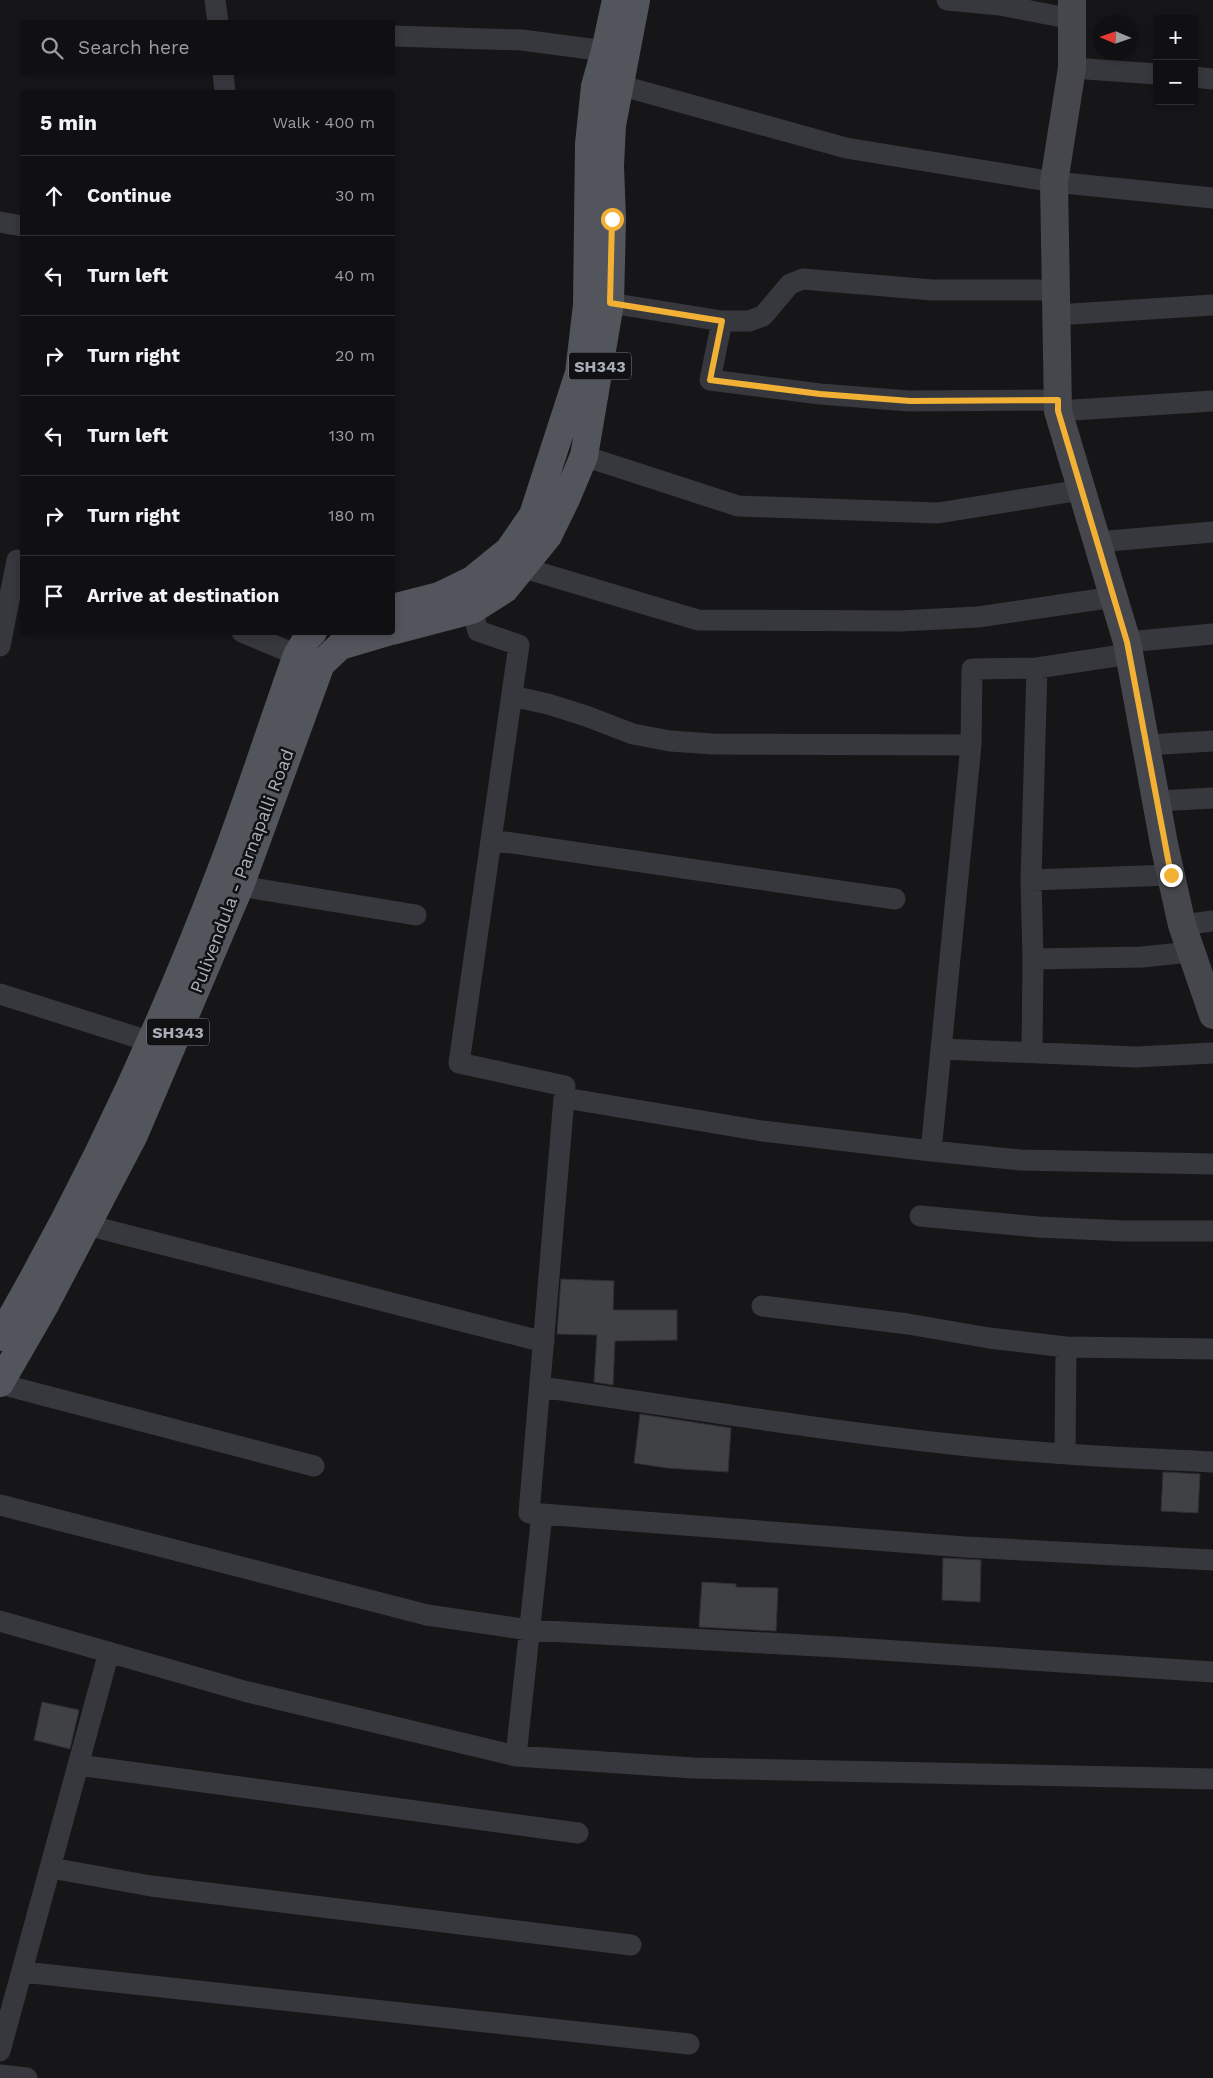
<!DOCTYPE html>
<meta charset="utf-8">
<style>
:root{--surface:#101012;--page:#19191b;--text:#f1f3f6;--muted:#9c9d9f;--line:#303032}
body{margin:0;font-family:"Work Sans",sans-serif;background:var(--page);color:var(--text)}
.controls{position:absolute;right:15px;top:15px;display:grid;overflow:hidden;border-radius:5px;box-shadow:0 2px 8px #0003}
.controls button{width:45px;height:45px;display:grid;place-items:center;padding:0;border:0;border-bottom:1px solid var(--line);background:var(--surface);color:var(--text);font:25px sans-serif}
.compass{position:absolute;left:1093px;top:15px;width:45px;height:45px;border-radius:50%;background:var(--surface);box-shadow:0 2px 8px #0003;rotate:272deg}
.stop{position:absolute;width:15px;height:15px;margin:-11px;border:4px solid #f2b134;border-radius:50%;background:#fff}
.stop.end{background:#f2b134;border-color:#fff;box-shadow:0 1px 5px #0008}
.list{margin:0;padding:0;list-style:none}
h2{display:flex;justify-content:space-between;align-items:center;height:65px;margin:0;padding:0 20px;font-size:21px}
h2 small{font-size:16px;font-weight:400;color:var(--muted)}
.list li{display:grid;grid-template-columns:32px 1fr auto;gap:15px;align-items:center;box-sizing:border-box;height:80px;padding:0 20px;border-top:1px solid var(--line)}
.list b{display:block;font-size:19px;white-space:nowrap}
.list em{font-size:16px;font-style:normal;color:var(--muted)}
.icon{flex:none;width:28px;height:28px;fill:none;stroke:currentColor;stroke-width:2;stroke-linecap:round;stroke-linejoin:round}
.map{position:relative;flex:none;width:1213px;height:2078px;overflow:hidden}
.search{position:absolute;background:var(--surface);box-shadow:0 2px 8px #0003;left:20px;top:20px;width:375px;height:55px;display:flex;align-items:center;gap:12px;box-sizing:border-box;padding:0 18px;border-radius:5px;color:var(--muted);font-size:19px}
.panel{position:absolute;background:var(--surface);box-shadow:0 2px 8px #0003;left:20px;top:90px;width:375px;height:545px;border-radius:5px}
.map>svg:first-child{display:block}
.building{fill:#404145;stroke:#303034}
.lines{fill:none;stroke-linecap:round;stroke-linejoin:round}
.street{stroke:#37383d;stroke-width:21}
.secondary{stroke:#45474d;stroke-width:28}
.primary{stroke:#53555c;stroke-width:28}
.route{stroke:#f2b134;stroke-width:6}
.labels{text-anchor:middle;stroke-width:5;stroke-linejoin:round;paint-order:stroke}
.shield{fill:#111113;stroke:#7b7e86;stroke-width:1}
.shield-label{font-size:16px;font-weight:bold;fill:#a8adb8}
.street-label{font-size:18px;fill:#a8adb8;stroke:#111113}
</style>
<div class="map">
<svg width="1213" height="2078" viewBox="0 0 1213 2078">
<rect width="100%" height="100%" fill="#161618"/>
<path class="building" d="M561,1279L614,1281L613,1310H677V1340L615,1341L613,1385L594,1382L597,1335L557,1334Z
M640,1414L731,1428L728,1472L667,1468L634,1463Z
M1163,1472L1200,1474L1198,1513L1161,1511Z
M943,1558L981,1560L980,1602L942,1600Z
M702,1582L736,1584V1587L778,1588L776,1631L699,1627Z
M42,1702L79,1710L70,1749L34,1740Z"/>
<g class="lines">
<path class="street" d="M215,0L218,22
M947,0L1000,5L1072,19
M392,36L522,40L605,51
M1072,68L1157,74
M223,72L225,92
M1194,77L1213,79
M619,85L846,148L1054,182L1213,198
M0,222L22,226
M610,303L722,321H749L763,316L790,284L803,279L932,290H1056
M1056,315L1213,305
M722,321L710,380L820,394L909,401L1058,400
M1058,411L1213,401
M584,456L738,506L938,513L1081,490
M1097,542L1213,532
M524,568L698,620L900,621L978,617L1114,597
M472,610L478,631L519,645L459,1063L565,1086L529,1513L542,1514L516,1756
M242,632L297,655
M1127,642L1213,634
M0,646L17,560
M512,696L548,704L586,716L633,734L670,741L713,744L971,745
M1147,745L1213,741
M1157,801L1213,798
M491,840L895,899
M1031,880L1171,875
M240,886L416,915
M1182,925L1213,921
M1033,959L1142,957L1191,952
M0,994L164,1046
M941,1049L1136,1057L1213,1053
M1032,1051L1033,959L1031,880L1037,668
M565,1098L762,1131L931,1151L1020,1160L1213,1164
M931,1151L971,745L972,669L1037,668L1129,654
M920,1216L1038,1227L1125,1231H1213
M87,1225L544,1342
M762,1306L908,1324L989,1338L1066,1347L1213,1349
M0,1384L314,1466
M540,1387C680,1407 819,1430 960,1445C1044,1454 1129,1458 1213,1462
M1065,1454L1066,1347
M0,1505L427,1615L529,1630L837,1647L1213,1672
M542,1514L965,1547L1213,1560
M0,1621L244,1691L516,1756L693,1768L1213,1779
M78,1765L578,1833
M51,1868L151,1886L631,1945
M23,1972L689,2044
M0,2051L109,1652
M0,2075L27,2078"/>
<path class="secondary" d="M1072,0V68L1054,182L1058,411L1127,642L1164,844L1182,925L1213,1015"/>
<path class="primary" d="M392,608L439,596L472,580L509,550L533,515L579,373L587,305L589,144L595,86L605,51L616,0
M392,631L472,610L505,589L548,536L566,499L584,456L610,303L612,219L610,166L612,125L636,0
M0,1337C86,1189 159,1033 220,873C248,801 271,727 297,655L307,638L313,632
M0,1383L45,1305L134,1135L240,886L321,664L340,646L387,632"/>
</g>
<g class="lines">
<path class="route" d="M612,219L610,303L722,321L710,380L820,394L910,401L1058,400V411L1127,642L1171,875"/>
</g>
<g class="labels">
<g class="shield">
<rect x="569" y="352.5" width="62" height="27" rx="4"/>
<rect x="147" y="1018.5" width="62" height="27" rx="4"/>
</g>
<g class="shield-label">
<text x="600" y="372">SH343</text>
<text x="178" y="1038">SH343</text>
</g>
<g class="street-label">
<text transform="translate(242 871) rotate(-69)" y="6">Pulivendula - Parnapalli Road</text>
</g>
</g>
</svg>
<div class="controls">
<button>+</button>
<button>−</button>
</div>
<svg class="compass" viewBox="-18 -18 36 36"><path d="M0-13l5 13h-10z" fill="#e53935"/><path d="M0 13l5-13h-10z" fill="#9c9d9f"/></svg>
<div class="stop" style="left:612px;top:219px"></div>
<div class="stop end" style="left:1171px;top:875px"></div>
<div class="search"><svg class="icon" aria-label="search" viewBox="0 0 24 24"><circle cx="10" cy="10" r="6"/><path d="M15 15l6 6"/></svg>Search here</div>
<section class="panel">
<h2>5 min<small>Walk · 400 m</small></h2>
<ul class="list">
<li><svg class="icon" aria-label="ahead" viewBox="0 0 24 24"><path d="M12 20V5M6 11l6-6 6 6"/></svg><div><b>Continue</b></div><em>30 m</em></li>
<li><svg class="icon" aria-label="left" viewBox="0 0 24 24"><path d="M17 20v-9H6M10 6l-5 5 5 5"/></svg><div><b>Turn left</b></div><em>40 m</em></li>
<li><svg class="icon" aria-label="right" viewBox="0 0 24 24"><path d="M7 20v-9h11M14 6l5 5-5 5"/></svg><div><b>Turn right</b></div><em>20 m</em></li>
<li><svg class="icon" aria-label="left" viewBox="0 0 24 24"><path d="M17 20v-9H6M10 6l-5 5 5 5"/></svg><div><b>Turn left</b></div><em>130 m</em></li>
<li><svg class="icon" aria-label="right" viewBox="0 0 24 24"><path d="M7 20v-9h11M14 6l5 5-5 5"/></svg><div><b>Turn right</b></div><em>180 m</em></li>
<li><svg class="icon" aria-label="arrive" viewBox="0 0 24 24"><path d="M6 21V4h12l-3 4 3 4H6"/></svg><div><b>Arrive at destination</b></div></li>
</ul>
</section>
</div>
